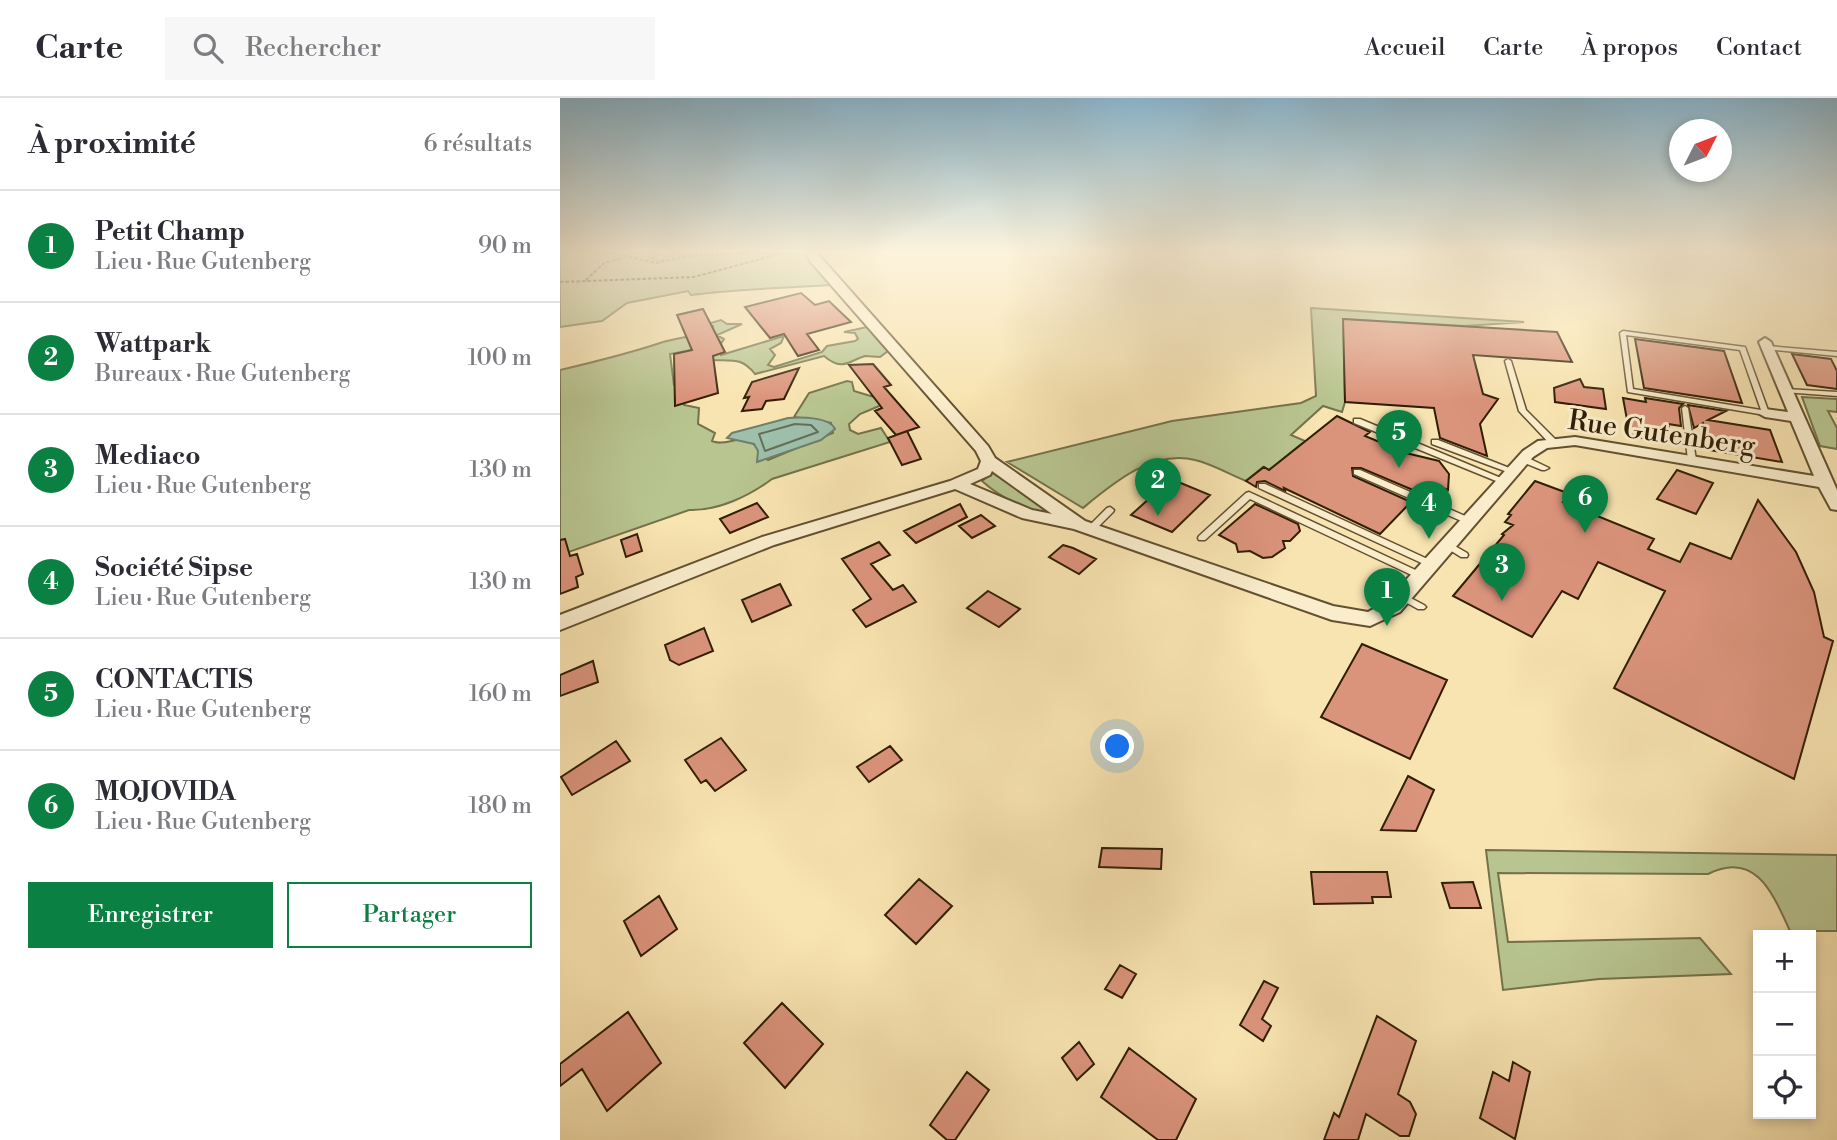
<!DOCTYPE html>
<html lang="fr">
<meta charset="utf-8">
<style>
:root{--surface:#fff;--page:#f7f7f7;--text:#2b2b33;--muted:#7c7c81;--line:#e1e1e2;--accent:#0b8043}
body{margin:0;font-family:"Libre Bodoni",serif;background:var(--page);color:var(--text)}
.controls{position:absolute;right:21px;bottom:21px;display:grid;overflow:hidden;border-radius:0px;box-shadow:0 4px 10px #0003}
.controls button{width:63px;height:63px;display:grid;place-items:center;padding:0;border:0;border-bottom:2px solid var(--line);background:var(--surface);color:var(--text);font:35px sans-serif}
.compass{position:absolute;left:1109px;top:21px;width:63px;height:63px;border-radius:50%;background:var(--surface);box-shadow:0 4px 10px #0003;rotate:48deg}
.you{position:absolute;left:558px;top:649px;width:24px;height:24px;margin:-18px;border:5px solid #fff;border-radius:50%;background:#1a73e8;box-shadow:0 0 0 10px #1a73e833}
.badge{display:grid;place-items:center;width:46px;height:46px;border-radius:50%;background:var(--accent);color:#fff;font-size:23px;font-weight:700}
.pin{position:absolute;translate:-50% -58px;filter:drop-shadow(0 2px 4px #0008)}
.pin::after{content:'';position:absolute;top:37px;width:24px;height:21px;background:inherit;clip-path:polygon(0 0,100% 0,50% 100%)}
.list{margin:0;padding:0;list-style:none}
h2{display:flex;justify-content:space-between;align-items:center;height:91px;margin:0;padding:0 28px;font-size:30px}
h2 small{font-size:23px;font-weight:400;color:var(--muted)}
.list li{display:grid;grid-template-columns:46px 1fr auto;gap:21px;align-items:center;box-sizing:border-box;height:112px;padding:0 28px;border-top:2px solid var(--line)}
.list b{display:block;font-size:26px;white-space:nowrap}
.list p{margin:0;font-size:23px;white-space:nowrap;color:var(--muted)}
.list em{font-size:23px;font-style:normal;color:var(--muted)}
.actions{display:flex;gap:14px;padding:21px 28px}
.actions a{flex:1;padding:16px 0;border:2px solid var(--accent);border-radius:0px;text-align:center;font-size:24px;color:var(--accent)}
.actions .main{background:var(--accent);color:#fff}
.icon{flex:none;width:38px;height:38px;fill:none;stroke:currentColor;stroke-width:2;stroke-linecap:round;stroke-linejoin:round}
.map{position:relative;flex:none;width:1277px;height:1042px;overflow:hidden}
header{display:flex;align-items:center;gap:42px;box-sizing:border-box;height:98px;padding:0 35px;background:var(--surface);border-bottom:2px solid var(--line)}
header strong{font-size:33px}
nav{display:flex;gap:38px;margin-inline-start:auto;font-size:24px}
.search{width:490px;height:63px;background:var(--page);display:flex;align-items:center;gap:18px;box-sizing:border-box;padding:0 24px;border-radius:0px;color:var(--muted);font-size:26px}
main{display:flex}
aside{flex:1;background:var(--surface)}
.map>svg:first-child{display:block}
.green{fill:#b8c590;stroke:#74724a;stroke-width:2}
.water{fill:#9dbfab;stroke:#717f69;stroke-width:2}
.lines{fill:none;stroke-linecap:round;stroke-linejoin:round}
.shore{stroke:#666e58;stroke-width:2}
.building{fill:#db947c;stroke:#301e05;stroke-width:2}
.lane-casing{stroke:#625030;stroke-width:3}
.street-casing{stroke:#625030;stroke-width:4}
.path{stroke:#301e05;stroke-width:2;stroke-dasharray:3.5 2;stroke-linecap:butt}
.lane{fill:#faedcc;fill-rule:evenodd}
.street{fill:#faedcc;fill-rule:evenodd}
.labels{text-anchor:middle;stroke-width:6;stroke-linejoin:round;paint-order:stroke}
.street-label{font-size:28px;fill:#301e05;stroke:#faedcc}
</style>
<header>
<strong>Carte</strong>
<div class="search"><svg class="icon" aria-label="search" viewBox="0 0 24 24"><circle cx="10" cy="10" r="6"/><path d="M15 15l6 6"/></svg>Rechercher</div>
<nav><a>Accueil</a><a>Carte</a><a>À propos</a><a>Contact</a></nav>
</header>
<main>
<aside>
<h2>À proximité<small>6 résultats</small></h2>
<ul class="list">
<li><span class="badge">1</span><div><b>Petit Champ</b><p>Lieu · Rue Gutenberg</p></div><em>90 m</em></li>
<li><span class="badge">2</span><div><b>Wattpark</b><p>Bureaux · Rue Gutenberg</p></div><em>100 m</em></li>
<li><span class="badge">3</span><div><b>Mediaco</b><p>Lieu · Rue Gutenberg</p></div><em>130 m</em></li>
<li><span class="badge">4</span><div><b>Société Sipse</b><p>Lieu · Rue Gutenberg</p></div><em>130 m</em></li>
<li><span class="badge">5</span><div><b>CONTACTIS</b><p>Lieu · Rue Gutenberg</p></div><em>160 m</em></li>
<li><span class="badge">6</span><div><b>MOJOVIDA</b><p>Lieu · Rue Gutenberg</p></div><em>180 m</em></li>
</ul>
<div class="actions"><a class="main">Enregistrer</a><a>Partager</a></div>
</aside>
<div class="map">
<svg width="1277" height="1042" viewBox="0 0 1277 1042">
<rect width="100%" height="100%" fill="#f8e4b1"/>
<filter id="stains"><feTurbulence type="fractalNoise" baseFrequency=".00286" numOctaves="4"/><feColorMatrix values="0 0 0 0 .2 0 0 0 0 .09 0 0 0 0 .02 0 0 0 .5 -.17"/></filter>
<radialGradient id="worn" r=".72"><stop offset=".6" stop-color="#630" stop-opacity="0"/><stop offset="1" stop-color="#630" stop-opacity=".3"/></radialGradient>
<path class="green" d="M0,155H105L91,160L100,163L112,155H247L270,187C222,190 177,191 131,197L128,193L67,205L42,223L0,229Z
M751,210L964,224L905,228L784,221L785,304L782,314L763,308L731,337L745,343L709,372L703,369L686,383C669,376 652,366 635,362C593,351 552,386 523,410L447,364L612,323L741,305L756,298Z
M161,222L167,226H182L157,237L164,241L157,252L161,257L224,238L221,245L210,251L215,257L208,267L214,269L262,254L267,248L295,243L298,241L295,235L284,234L307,229L328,253L320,259L305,258C288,263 283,274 264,258L195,276C182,259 172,263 153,262L136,251L110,256L114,287L122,291L124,307L139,310L138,326L155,335L152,343C165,349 179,336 192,345C197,348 202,357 208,362L273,335L271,325L234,319L249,295L287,283L292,284L294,293L324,302V306L300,316L289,326L290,332L298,336L321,330L330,344L212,381C189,398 158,413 129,412L0,457V272C34,264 67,256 100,245C118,239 135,239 153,232V228L147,226Z
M1242,299L1277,301V314L1268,313L1277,330V351L1260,348Z
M434,374L497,415L493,418C466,411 443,402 422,383Z
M926,752L1277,757V833H1230C1213,796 1196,752 1148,776L938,775L948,844L1140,840L1171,876L1039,881L943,892Z"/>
<path class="water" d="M228,320C242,319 270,319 275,331L261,342L197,364L198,353L194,346L167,340L172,335Z"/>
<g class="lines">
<path class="shore" d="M235,326L251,327L258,334L205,353L199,336Z"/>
</g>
<path class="building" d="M241,195L255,207L269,203L291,224L247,236L259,252L238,258L224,236L210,240L185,209Z
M143,211L165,254L153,258L158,295L115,308L114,256L132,252L117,217Z
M783,221L997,234L1012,264L913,257L923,296L938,301L920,326L927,358L880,340L874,310L785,304Z
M1075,241L1164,253L1182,305L1084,290Z
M1232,256L1271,261L1277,273V291L1247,287Z
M313,266L331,287L324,289L359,329L336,337L315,313L322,310L289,267Z
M239,270L224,301L206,303L202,311L182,313L189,299L184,300L192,284Z
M1020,281L1024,289L1043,291L1046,311L995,304L994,290Z
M1063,300L1086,304L1085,300L1123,306L1119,310L1121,328L1108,326L1112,345L1070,338Z
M1128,307L1166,313L1148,322L1210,332L1222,364L1150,352L1143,325L1134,330Z
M777,318L810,334L805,338L846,355L879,363L889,376L888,392L870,385L860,395L801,370H792L793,378L851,404L820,436L724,390L725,393L705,383L697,384L696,389L686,383L704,369L709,372Z
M347,333L361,361L342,367L328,340Z
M1117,372L1153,385L1136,416L1097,401Z
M611,381L650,397L612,434L571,417Z
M975,383L1010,396L1003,404L1094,441L1088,451L1120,464L1130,445L1171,461L1198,402L1236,454L1254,494L1264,539L1273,543L1234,681L1054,590L1105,493L1038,464L1018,501L1002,493L972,539L893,498L944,437L942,436L953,427L945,424L951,417L948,416Z
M197,405L208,419L170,435L160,421Z
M400,406L407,419L356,445L344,433Z
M695,406L738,426L740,433L730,443H723L725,450L712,459L703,460L690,453L678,454L676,446L659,437Z
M421,417L435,428L412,440L399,428Z
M77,436L82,453L66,459L61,442Z
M5,441L10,458L17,456L23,476L16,479L18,489L0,496V442Z
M319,444L330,457L311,466L333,492L343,487L356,504L306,529L293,512L311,501L282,461Z
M503,447L513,450L536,461L519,476L489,459Z
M220,486L231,507L192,524L182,502Z
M428,493L460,511L439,529L407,510Z
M144,530L153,553L119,567L110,562L105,547Z
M802,546L887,582L850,661L761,619Z
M33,563L38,584L0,598V577Z
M161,640L186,672L155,693L146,682L141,685L125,662Z
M56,643L70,663L12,697L1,679Z
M330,648L342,662L309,684L297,669Z
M848,678L874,692L856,733L821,732Z
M542,750L602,751L601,771L539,769Z
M751,774H827L831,799H812L813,805L754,806Z
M359,781L392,808L356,846L325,817Z
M913,784L921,810H890L882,785Z
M99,798L117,831L81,858L64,823Z
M560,867L576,876L562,900L545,891Z
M704,883L718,890L702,921L711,928L703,943L680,927Z
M222,905L263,946L225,990L184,945Z
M68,914L101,965L47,1013L22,971L0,988V966Z
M817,918L856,943L838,996L850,1004L856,1016L849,1038H840L806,1016L798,1042H764L774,1015L779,1019Z
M519,944L534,966L517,982L502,960Z
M569,950L636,1001L616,1042H598L541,999Z
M953,964L970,974L955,1041L920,1020L933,974L949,983Z
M407,974L429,992L395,1042H387L370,1027Z"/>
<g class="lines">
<defs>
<path id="lane" d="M1063,233L1185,249L1209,315L1205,317L1068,294L1060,235ZM1066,237L1180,252L1201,312L1073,291Z
M1207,248L1277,254V258L1205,251L1204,250Z
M948,261L951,263L966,312L997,343V347H991L959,313L945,263Z
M1226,291L1277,294V298L1224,294L1223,293Z
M1125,308L1128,310L1136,362L1132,364L1128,362L1122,310Z
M794,321H800L948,383L947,385H941L794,325Z
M872,342H878L957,373L953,375H950L872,346Z
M960,359H966L989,370L985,372H982L960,363Z
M794,372H800L912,421L913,423L909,426L906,425L794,376Z
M699,386H705L874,464L875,466L874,468H868L699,390Z
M689,394L864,476L866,478L861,481L858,480L690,401L645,442H639L638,440L639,438L686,395Z
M550,409L554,412L553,414L534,433H528L527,431L528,429L547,410Z
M888,444L907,455L908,457L907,459H901L885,449L884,447Z
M843,496L864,507L866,509L864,511H858L840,501L838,499Z"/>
<path id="street" d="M247,155H257L428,348L435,360L525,423L773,508L808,514L826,504L963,353L978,343L1015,339L1254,378L1231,323L1205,319L1198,315L1205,311L1228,314L1199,244L1205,240L1211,244L1277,392V412L1271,411L1259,389L1015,347L987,350L973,359L840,514L810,528L772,522L514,431L462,420L395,391L214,447L0,532V517L202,439L390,383L418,371L421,363L416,353L250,163ZM432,373L492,416L472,412L410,386L430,377Z"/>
</defs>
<use href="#lane" class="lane-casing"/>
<use href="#street" class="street-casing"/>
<path class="path" d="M53,155L96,165L127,158L186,155
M26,182L44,165L63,160
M0,184L134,179L223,155"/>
<use href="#lane" class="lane"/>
<use href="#street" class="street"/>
</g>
<linearGradient id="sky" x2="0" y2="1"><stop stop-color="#8ab8d0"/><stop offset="0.51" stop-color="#fcf3dc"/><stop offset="1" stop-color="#fcf3dc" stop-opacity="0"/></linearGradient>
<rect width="1277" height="301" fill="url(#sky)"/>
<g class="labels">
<g class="street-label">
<text transform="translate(1102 334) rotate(8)" y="10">Rue Gutenberg</text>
</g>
</g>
<rect width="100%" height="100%" filter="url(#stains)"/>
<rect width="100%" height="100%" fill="url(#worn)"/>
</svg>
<div class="controls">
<button>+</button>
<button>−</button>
<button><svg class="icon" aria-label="locate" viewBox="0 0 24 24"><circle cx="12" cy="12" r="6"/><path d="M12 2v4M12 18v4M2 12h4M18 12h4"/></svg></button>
</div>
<svg class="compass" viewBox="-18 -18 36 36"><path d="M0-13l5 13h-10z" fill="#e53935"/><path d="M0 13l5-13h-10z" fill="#7c7c81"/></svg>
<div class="you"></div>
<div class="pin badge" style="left:827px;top:528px">1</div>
<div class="pin badge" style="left:598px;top:418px">2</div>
<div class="pin badge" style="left:942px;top:503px">3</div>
<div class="pin badge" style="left:869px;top:441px">4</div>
<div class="pin badge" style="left:839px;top:370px">5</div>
<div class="pin badge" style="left:1025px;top:435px">6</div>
</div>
</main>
